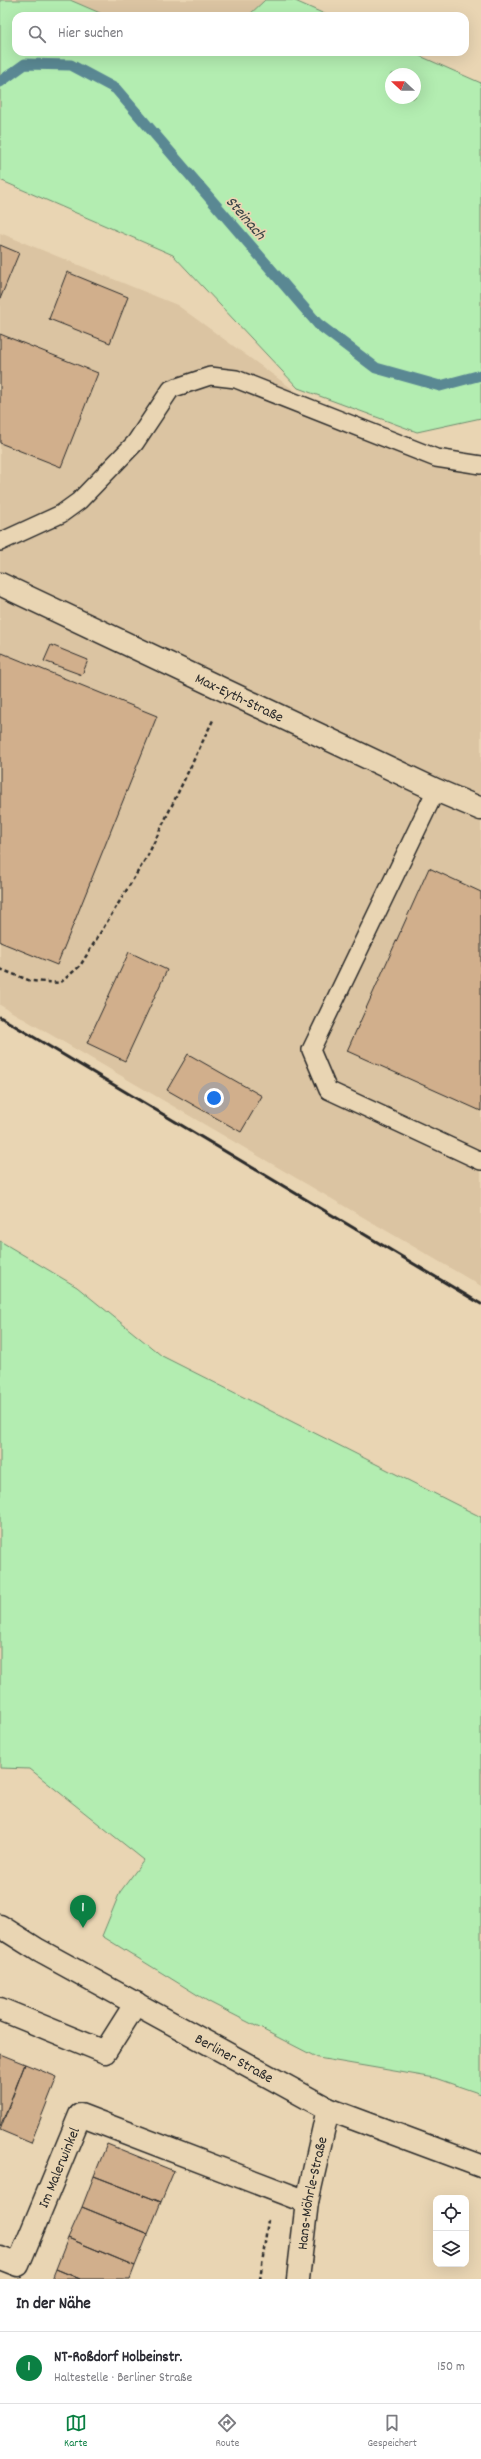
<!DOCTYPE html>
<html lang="de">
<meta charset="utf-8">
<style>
:root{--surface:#fff;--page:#f7f7f7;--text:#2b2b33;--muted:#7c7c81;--line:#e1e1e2;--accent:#0b8043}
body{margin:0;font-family:Dekko,sans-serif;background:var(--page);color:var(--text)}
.controls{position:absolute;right:12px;bottom:12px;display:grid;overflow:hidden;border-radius:8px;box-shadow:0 4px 16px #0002}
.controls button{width:36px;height:36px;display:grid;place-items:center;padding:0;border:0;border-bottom:1px solid var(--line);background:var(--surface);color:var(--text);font:20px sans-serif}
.compass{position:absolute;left:385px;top:68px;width:36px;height:36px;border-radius:50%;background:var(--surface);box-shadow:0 4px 16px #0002;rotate:292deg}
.you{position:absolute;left:214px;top:1098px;width:14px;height:14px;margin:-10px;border:3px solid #fff;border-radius:50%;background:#1a73e8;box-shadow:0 0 0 6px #1a73e833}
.badge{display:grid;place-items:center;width:26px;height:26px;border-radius:50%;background:var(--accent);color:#fff;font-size:13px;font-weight:700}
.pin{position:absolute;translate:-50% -33px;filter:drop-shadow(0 1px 2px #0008)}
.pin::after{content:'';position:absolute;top:21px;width:14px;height:12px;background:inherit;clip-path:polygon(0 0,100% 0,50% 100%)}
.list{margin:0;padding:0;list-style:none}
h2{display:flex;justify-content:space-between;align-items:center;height:52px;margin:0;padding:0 16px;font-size:17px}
h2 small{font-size:13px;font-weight:400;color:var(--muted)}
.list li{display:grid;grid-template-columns:26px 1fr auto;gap:12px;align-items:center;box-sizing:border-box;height:72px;padding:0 16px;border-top:1px solid var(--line)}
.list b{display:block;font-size:15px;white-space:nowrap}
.list p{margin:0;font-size:13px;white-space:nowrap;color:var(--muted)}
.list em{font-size:13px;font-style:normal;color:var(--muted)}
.icon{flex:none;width:22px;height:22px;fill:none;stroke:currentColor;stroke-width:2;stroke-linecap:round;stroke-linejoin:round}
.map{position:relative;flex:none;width:481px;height:2279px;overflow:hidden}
.search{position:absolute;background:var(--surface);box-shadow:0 4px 16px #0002;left:12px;right:12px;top:12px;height:44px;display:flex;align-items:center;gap:10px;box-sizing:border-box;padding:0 14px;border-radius:12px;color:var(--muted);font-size:15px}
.sheet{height:124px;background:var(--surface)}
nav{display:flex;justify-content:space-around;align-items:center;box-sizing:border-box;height:56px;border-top:1px solid var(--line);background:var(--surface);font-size:11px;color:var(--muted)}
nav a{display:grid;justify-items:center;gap:2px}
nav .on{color:var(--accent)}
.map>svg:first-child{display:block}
.built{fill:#dbc4a2}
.green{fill:#b3edb1;stroke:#6f8c6e;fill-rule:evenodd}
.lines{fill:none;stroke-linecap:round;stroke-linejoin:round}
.stream{stroke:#5a8893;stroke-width:11}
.building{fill:#d1af8c;stroke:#2b2b2b}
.service-casing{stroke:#2b2b2b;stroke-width:20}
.minor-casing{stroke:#2b2b2b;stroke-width:25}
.path{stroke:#2b2b2b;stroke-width:2.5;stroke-dasharray:4 3;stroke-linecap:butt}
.service{stroke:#e9d5b3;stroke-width:17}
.minor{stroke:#e9d5b3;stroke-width:22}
.rail{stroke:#2b2b2b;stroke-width:3}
.labels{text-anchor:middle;stroke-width:3.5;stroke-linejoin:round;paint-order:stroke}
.street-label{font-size:15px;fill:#2b2b2b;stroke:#e9d5b3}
.water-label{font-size:16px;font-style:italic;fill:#374245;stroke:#e9d5b3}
</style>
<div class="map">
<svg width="481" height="2279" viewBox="0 0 481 2279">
<rect width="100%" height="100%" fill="#e9d5b3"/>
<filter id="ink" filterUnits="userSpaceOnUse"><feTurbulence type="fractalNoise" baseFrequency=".025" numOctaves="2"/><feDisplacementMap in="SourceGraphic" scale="8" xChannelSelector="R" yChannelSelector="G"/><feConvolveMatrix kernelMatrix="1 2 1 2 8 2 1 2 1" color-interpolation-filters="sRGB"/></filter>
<g filter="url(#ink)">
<path class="built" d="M70,0H265L248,16H107Z
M0,233L177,305L298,393L428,448L481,455V1286L0,1005Z"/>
<path class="green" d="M0,0H70L107,16H16V52H411L481,83V418L417,432L298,388L173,255L0,180ZM391,74H415V98H391Z
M265,0H293L329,16H248Z
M0,1241L77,1287L162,1356L481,1517V2094L435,2078L318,2058L209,2002L102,1936L120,1892L144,1860L30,1769L0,1768Z"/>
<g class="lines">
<path class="stream" d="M0,82L25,64L71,65L116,89L318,324L376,368L440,386L481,375"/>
</g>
<path class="building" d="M0,245L19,253L0,299Z
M67,272L128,297L110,343L49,319Z
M0,334L98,373L61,467L0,443Z
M51,645L88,660L82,675L44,661Z
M2,653L157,716L57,965L0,942V658Z
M429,868L481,892V1111L347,1051Z
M129,952L167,970L125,1061L87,1043Z
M188,1054L262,1096L241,1132L167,1090Z
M0,2054L25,2064L0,2127Z
M25,2064L57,2077L31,2143L0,2130Z
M107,2144L174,2171L161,2202L94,2176Z
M94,2176L161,2202L148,2234L82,2207Z
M82,2207L148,2234L135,2266L68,2238Z
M68,2238L135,2266L130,2279H80L56,2269Z
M56,2269L80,2279H52Z"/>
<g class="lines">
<defs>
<path id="service" d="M0,542L61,514L79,501L135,443L171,389L210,376L236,379L436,458L481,465
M436,790L311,1050L328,1090L481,1161"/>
<g id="minor">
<path id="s1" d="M0,584L436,790L481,809"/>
<path id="s2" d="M0,1926L38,1950L328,2109L481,2166"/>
<path d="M0,2009L105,2052L136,2003"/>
<path id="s3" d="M0,2258L18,2265L80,2115L307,2202"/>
<path id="s4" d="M298,2279L307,2202L328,2109"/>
</g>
</defs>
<use href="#service" class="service-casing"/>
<use href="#minor" class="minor-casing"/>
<path class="path" d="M0,969L31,981L60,983L80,966L148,855L214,718
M260,2279L268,2220"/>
<use href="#service" class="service"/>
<use href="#minor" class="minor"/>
<path class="rail" d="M0,1017L481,1304"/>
</g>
</g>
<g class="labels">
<g class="street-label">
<text dy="5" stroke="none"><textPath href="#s1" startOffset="265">Max-Eyth-Straße</textPath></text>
<text dy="5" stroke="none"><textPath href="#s2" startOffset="269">Berliner Straße</textPath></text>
<text dy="5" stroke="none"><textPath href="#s3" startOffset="125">Im Malerwinkel</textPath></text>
<text dy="5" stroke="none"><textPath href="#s4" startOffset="87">Hans-Möhrle-Straße</textPath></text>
</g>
<g class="water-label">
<text transform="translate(247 217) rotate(49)" y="6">Steinach</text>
</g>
</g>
</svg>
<div class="controls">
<button><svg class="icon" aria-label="locate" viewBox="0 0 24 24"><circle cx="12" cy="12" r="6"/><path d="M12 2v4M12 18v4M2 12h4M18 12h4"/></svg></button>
<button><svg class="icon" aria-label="layers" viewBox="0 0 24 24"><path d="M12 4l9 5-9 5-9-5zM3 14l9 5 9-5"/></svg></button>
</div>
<svg class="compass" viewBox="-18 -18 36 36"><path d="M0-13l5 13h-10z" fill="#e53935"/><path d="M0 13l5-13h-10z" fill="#7c7c81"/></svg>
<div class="you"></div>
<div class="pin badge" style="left:83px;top:1928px">1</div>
<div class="search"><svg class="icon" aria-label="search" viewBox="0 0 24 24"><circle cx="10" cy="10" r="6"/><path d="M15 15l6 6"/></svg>Hier suchen</div>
</div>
<section class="sheet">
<h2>In der Nähe<small></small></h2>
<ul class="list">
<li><span class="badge">1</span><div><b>NT-Roßdorf Holbeinstr.</b><p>Haltestelle · Berliner Straße</p></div><em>150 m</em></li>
</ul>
</section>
<nav>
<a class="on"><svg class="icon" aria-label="map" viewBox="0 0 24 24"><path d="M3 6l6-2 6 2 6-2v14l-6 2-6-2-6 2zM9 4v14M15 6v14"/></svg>Karte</a>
<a><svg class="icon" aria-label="directions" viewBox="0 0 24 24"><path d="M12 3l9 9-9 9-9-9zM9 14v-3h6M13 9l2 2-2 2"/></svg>Route</a>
<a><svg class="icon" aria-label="saved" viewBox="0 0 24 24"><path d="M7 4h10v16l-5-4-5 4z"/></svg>Gespeichert</a>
</nav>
